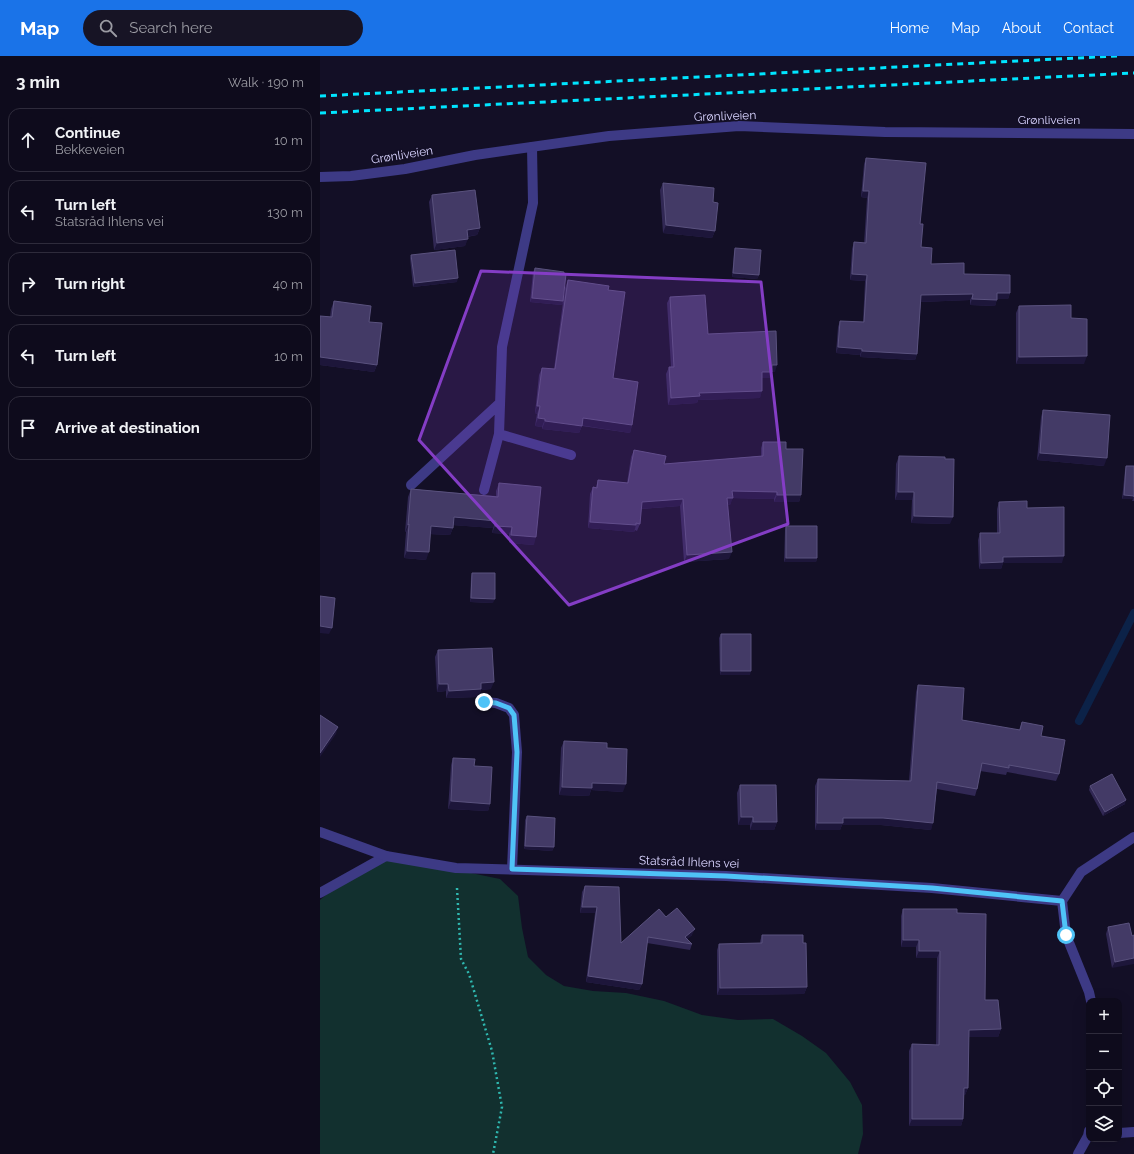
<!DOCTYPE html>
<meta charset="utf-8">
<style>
:root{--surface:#0e0b1c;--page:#171425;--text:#f1f3f6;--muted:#9b9ba3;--line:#2e2b3b;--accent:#1a73e8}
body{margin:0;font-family:Raleway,sans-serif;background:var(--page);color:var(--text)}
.controls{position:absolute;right:12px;bottom:12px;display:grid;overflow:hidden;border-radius:8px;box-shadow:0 4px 16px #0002}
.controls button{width:36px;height:36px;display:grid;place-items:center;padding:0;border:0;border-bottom:1px solid var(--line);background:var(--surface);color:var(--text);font:20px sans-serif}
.stop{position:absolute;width:12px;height:12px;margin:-9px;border:3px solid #4fc3f7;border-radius:50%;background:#fff}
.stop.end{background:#4fc3f7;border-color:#fff;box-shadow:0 1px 4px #0008}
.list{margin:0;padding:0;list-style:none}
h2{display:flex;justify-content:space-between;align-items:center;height:52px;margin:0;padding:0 16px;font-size:17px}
h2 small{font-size:13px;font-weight:400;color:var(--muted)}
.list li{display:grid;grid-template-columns:26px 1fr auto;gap:12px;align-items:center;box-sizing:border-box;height:64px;margin:0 8px 8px;padding:0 8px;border:1px solid var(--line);border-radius:12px}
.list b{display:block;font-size:15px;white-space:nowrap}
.list p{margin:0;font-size:13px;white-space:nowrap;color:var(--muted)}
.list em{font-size:13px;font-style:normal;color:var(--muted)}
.icon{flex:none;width:22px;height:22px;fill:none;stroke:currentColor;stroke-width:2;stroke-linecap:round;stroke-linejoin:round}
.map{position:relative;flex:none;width:814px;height:1098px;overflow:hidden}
header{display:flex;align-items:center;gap:24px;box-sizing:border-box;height:56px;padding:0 20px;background:var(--accent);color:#fff}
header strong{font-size:19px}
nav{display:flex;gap:22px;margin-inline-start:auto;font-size:14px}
.search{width:280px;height:36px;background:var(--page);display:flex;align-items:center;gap:10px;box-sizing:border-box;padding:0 14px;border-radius:22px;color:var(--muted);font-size:15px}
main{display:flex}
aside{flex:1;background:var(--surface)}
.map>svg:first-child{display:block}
.green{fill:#12302f}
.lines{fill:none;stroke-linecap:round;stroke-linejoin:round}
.stream{stroke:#0c2248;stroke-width:8}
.path{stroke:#2fb8b0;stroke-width:2.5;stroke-dasharray:2 3;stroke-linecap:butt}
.lane{stroke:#3d3a85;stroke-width:10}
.street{stroke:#3d3a85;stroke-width:10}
.rail{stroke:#00e5ff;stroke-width:3;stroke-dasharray:6 5;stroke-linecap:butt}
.wall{fill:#312854}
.shaded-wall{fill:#1d163a}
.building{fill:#433a66;stroke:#5a527e}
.route{stroke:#4fc3f7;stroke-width:5}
.marked{fill:#843dc5;fill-opacity:0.2;stroke:#843dc5;stroke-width:3;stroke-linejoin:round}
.labels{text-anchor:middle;stroke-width:3;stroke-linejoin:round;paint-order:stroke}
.street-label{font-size:12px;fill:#d9d4ff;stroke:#130f26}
</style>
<header>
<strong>Map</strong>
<div class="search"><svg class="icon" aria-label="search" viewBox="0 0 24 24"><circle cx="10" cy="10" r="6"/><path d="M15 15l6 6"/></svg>Search here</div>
<nav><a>Home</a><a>Map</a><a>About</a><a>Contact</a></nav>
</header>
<main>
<aside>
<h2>3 min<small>Walk · 190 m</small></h2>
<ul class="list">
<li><svg class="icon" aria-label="ahead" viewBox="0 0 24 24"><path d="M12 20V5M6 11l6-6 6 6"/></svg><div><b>Continue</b><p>Bekkeveien</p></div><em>10 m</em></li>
<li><svg class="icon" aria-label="left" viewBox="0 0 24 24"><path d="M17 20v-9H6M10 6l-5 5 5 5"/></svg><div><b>Turn left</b><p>Statsråd Ihlens vei</p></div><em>130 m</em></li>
<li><svg class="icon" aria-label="right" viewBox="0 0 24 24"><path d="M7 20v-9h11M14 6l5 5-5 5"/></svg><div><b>Turn right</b></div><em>40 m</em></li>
<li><svg class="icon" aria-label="left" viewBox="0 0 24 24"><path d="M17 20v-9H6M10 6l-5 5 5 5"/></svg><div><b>Turn left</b></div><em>10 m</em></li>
<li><svg class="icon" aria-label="arrive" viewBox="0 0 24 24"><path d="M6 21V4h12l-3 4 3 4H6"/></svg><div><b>Arrive at destination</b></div></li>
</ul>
</aside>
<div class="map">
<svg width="814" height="1098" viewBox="0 0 814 1098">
<rect width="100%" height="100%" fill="#130f26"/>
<path class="green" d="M54,805H83L119,810L151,817L180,823L198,840L202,872L208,901L226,919L244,930L273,935L306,937L344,945L382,959L418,964L453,963L482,980L506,997L530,1026L542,1049L543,1078L538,1098H0V844L25,823Z"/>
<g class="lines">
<path class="stream" d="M759,665L814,557"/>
<path class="path" d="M137,832L141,903L149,918L172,995L182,1051L173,1098"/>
<path class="lane" d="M212,91L213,147L182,291L179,378L251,399
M91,429L180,347
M164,434L179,378
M164,646L176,647L189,652L194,659L197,696L192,813
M0,837L66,800"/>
<path class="street" d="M0,121L31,120L85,113L155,99L289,80L419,70L565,76L814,78
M0,776L66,800L136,812L406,820L612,832L742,845
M742,845L746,879L769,936L771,945
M742,845L761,816L814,781
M799,1077L814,1076
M758,1098L768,1080L769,1075"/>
<path class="rail" d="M0,40L797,0
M0,57L814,17"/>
</g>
<path class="wall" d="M546,102L600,168L601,191L611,208L644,218L690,237L688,243H677L675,250L650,249V244L601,246L597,298L595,304L540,301V299L516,297L518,271L520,265L543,266L545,225L530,224L532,193L534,186L544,187L547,142L541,141L544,108Z
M343,127L393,146L395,175L392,182L343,177L340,134Z
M112,139L160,172L157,179L147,181L145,190L114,194L109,146Z
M415,192L439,219L437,223L412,221L414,196Z
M91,199L137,226L93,231L90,202Z
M215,212L244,241L245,232L248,224L288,234L293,322L312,369L310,377L262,370L259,377L222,373V371L215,370L217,358L215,357L219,319L222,312L234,313L243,246L242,249L210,246L213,216Z
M350,241L388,278L455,316H452L450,322H442L440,342L378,344L377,347L348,349L346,318L349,311H351L347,247Z
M14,245L49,266L57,309L54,316L0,309V260L10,261L11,253Z
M699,250L751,262L764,308H696V257Z
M723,354L784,410L717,404L721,361Z
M443,386L466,393L481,439L479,446H454V443L412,442L410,449H408L409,503L364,506L360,450L321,453L320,468L317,475L315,474L314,476L268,472L270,438L273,431H276L278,424L307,427L311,401L314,394L344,408L441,400V392Z
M579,400L630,468L591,467L592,444H575L576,408Z
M806,410H814V445H812L813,443H802L805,414Z
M179,427L214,489L189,487V478L172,477L173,472L133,469V472L130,479L110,478L106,504L84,502L86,476H85L88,441L91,433L176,440V435Z
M679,446L707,452L742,507H683L681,513H659L658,484L660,477H677V453Z
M466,470L497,502L496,506H464L465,473Z
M152,517L173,547L150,546L151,521Z
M401,578L430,619H400L399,582Z
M118,594L171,633L161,634L158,641L126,642V635L117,636L115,601Z
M598,629L642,664L699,674L702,666L721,680L739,718L736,725L687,716L686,719L660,715L657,733L655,740L617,733L611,774L561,769H522L520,774H495V730L498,723L589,725L596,636Z
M244,685L287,692L303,736L271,734L269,740L239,739L241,692Z
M133,702L154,710L170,748L168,755L128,753L131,709Z
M420,729L457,766L454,774H430V769H418L417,737Z
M770,730L805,748L783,760L769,734Z
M207,760L234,791L232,795L204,793L205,764Z
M265,830L301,887L346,861L372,879L367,883L372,888L370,894L327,887L322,928L319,934L266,926L275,857H260L262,836Z
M583,853L637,857L665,944L681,973L678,981H649L648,1032L645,1039H644L643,1063L641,1070H589V995L592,988L616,989L617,902H596V891H581V860Z
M788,871L812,880L792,912L786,878Z
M442,879L483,887L487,931L484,938L397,939V894L399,888L440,887V885Z"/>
<path class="shaded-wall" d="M543,135H549L547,142L541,141Z
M346,169L395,175L392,182L343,177Z
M160,172L157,179L144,181L147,174Z
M148,183L145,190L114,194L117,187Z
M413,217L439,219L437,223L412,221Z
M532,218L547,219L545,225L530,224Z
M138,222L137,226L93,231L95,227Z
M677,237H690L688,243H675Z
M653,238L650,244L599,246L601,239Z
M212,242L243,245L242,249L210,246Z
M652,243L677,244L675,250L650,249Z
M518,291L542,293L540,299L516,297Z
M542,295L597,298L595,304L540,301Z
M767,300L764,308H696L699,301Z
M0,301L57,309L54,316L0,309Z
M452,309H457L455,316H452L450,322H440L442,316Z
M442,335L440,342L378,344L377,347L348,349L351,342L379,337Z
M217,350H220L217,358L215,357Z
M218,362L225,363L222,371L215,370Z
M263,362L312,369L310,377L260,369Z
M225,365L262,370L259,377L222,373Z
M720,397L787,402L784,410L717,404Z
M412,435L457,436L454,443L410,442Z
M578,436H594L592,444H575Z
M457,439H481L479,446H454Z
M804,439L814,440L813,443H802Z
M407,442H413L410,449H405Z
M363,443L360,450L319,453L322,446Z
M594,460L633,461L630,468L591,467Z
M134,461L176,465L173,472L131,469Z
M270,466L316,469L314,476L268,472Z
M89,468L86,476H85L88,469Z
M111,470L133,472L130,479L108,478Z
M175,470L192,471L189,478L172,477Z
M191,479L216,481L214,489L189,487Z
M87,495L109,496L106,504L84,502Z
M412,496L409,503L364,506L367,499Z
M744,500L742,507H683L681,513H659L661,507L683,501Z
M466,502H497L496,506H464Z
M151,542L175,543L173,547L150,546Z
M0,570L12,572L9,578L0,577Z
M401,615H431L430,619H400Z
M174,626L171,633L161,634L158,641L126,642L129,635L161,627Z
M119,628H128L126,635L117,636Z
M18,671L16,678L0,701V697Z
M272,727L306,728L303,736L271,734L269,740L239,739L242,731Z
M806,744L805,748L783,760L785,756Z
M131,745L170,748L168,755L128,753Z
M421,761H433L430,769H418Z
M523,762H563L613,767L611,774L561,769H522L520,774H495L497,767Z
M433,766H457L454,774H430Z
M205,790L234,791L232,795L204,793Z
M262,851H277L275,857H260Z
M375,873L372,879L363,887L365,881Z
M583,884H599L596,891H581Z
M599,895H620L617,902H596Z
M814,902V908L792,912L795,906Z
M268,920L322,928L319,934L266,926Z
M487,931L484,938L397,939L400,932Z
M681,973L678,981H646L649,974Z
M644,1032H648L645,1039H642Z
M592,1063H643L641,1070H589Z"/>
<path class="building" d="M546,102L606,107L600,168H603L601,191L612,192L611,208L644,207V218L690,219V237H677V244L652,243L653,238L601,239L597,298L542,295V293L518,291L520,265L544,266L547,219L532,218L534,186L546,187L549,135H543Z
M343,127L394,132L393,146L398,147L395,175L346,169Z
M155,134L160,172L147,174L148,183L117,187L112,139Z
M415,192L441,194L439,219L413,217Z
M135,194L138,222L95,227L91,199Z
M215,212L244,216V218H246L243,245L212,242Z
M248,224L289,230L288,234L305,236L293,322L318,326L312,369L263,362L262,370L225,365V363L218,362L220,350H217L222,312L235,313Z
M385,239L388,278L456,275L457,309H452V316H442V335L379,337L380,340L351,342L349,311H354L350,241Z
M14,245L51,250L49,266L62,267L57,309L0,301V260L12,261Z
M751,249V262L767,263V300L699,301V250Z
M723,354L790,359L787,402L720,397Z
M443,386H466V393H483L481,439H457V436L412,435L413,442H407L412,496L367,499L363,443L322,446L320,468L316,467V469L270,466L273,431L277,432L278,424L308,427L314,394L346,400L344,408L443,400Z
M579,400L625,401V403H634L633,461L594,460V436H578Z
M806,410H814V441V440L804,439Z
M179,427L221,431L216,481L191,479L192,471L175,470L176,465L134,461L133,472L111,470L109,496L87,495L89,468L88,469L91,433L178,441Z
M707,445V452L744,451V500L683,501V506L661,507L660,477H680L679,446Z
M466,470H497V502H466Z
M152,517H175V543L151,542Z
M0,540L15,542L12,572L0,570Z
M401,578H431V615H401Z
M172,592L174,626L161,627V633L129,635L128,628H119L118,594Z
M598,629L644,632L642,664L700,674L702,666L723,670L721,680L745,684L739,718L689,709V712L662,707L657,733L617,726L613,767L563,762H523V767H497L498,723L591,725Z
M0,659L18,671L0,697Z
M244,685L287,687V692L307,693L306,728L272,727V732L242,731Z
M133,702L155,703L154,710L172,711L170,748L131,745Z
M792,718L806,744L785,756L770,730Z
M420,729H456L457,766H433V761H421Z
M207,760L235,762L234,791L205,790Z
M265,830L299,831L301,887L339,853L346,861L357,852L375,873L365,881L372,888L328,881L322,928L268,920L277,851H262Z
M583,853H637V857L666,858L665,944H678L681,973L649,974L648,1032H644L643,1063H592V988L619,989L620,895H599V884H583Z
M809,867L812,880L814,879V902L795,906L788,871Z
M442,879H483V887H486L487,931L400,932L399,888L442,887Z"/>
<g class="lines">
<path class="route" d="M164,646L176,647L189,652L194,659L197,696L192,813L406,820L612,832L742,845L746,879"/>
</g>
<path class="marked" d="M161,215L441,226L468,468L249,549L99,384Z"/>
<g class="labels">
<g class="street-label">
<text transform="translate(405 60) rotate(-2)" y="4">Grønliveien</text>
<text x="729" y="68">Grønliveien</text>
<text transform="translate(82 99) rotate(-9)" y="4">Grønliveien</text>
<text transform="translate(369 806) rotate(2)" y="4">Statsråd Ihlens vei</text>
</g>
</g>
</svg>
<div class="controls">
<button>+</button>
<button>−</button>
<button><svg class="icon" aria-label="locate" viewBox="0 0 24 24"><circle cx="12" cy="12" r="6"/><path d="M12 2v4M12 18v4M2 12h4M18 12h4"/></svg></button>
<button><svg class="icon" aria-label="layers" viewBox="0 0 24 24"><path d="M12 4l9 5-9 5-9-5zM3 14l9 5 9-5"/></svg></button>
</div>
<div class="stop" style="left:746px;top:879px"></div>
<div class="stop end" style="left:164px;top:646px"></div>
</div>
</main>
